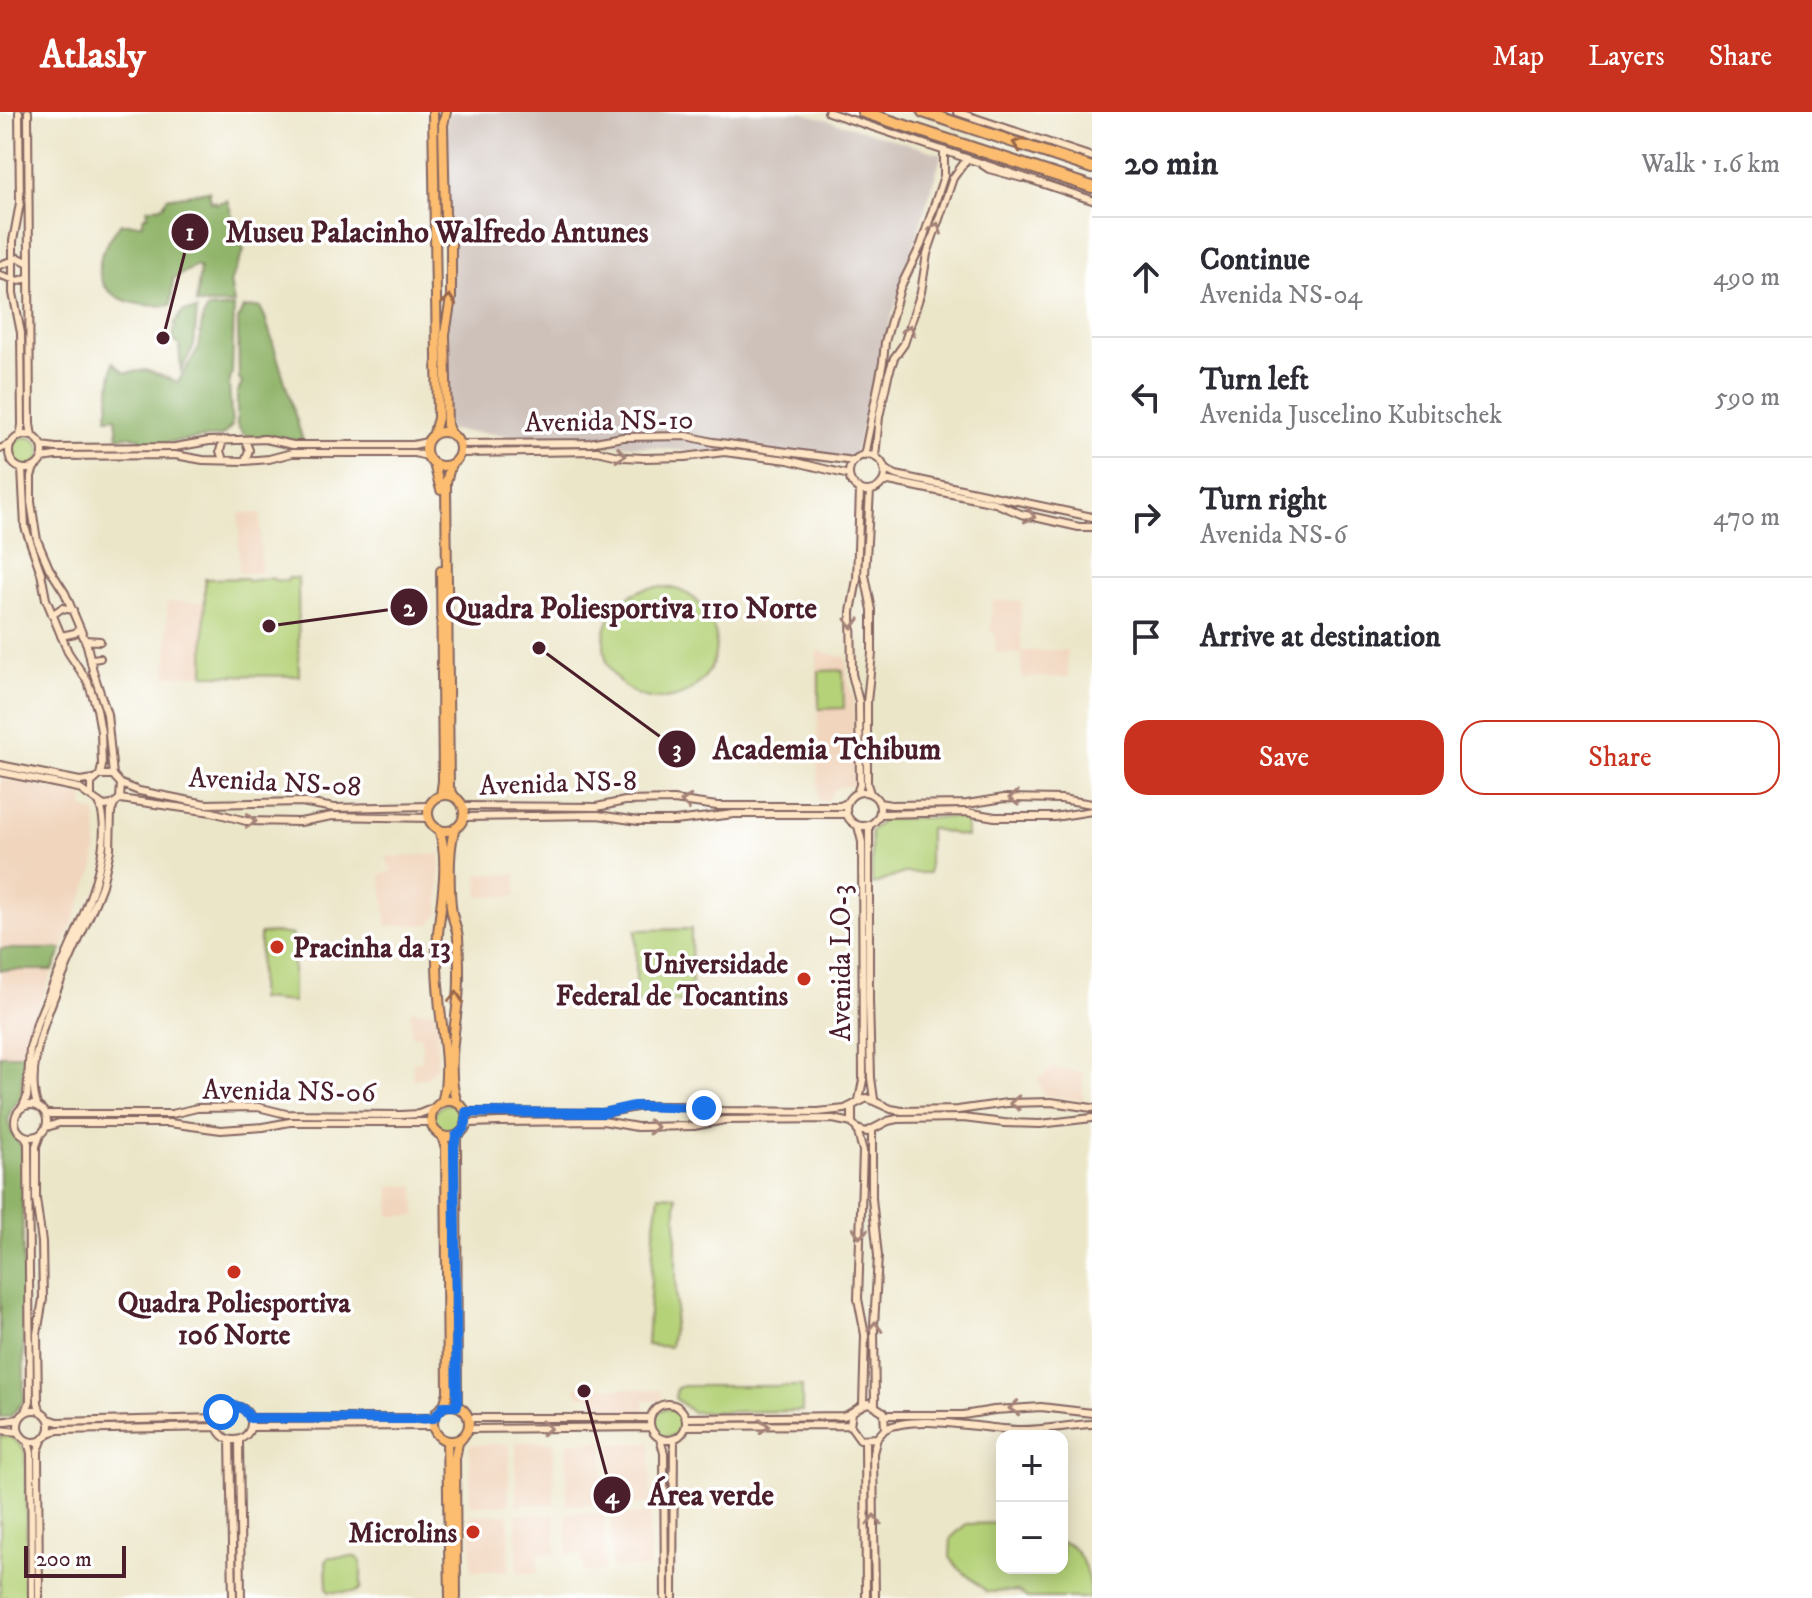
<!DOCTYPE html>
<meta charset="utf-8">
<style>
:root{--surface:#fff;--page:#f7f7f7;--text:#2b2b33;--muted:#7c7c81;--line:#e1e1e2;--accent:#c8321e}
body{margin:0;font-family:"IM FELL DW Pica",serif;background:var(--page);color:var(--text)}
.controls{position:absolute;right:24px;bottom:24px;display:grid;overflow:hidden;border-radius:16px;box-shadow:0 4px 20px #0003}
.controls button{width:72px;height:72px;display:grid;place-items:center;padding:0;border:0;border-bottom:2px solid var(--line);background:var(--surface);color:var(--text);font:40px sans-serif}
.scale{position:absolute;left:24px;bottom:20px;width:102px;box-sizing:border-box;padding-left:8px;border:4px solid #4a1f2b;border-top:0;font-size:22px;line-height:28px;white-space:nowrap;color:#4a1f2b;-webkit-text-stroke:6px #fff;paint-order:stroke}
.stop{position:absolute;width:24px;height:24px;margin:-18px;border:6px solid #1a73e8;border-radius:50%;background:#fff}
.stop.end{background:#1a73e8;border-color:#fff;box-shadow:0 2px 8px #0008}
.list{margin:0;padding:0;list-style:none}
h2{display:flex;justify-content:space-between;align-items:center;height:104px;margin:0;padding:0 32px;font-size:34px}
h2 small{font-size:26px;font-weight:400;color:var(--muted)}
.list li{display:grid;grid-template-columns:52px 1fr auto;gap:24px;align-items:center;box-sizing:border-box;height:120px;padding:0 32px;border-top:2px solid var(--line)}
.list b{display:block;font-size:30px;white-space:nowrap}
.list p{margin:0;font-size:26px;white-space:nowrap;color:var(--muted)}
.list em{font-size:26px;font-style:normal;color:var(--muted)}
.actions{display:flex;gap:16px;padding:24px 32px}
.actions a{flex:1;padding:18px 0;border:2px solid var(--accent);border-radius:24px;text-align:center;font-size:28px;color:var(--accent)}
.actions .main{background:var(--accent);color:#fff}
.icon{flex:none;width:44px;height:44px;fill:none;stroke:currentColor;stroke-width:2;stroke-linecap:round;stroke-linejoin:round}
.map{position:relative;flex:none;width:1092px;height:1486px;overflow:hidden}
header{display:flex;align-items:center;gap:48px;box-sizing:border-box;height:112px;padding:0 40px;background:var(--accent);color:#fff}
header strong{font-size:38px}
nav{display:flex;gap:44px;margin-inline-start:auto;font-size:28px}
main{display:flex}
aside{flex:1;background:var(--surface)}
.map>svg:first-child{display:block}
.built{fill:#f1d5bd}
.industrial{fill:#cec1ba}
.green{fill:#b5d279;stroke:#807852;stroke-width:2}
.forest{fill:#90b469;stroke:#6d6a4a;stroke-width:2}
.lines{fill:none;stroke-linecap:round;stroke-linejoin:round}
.secondary-casing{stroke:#836562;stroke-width:10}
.primary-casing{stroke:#836562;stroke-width:12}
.highway-casing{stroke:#836562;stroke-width:14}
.secondary{stroke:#fee5c5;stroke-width:6}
.primary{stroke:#fcbd6f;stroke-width:8}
.highway{stroke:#fcbd6f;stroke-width:10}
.oneway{stroke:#9a664a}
.oneway2{stroke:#a48278}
.route{stroke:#1a73e8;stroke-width:10}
.poi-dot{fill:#c8321e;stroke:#fff;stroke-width:3}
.labels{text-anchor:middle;stroke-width:7;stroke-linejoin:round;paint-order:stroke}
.street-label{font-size:28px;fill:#4a1f2b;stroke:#fff}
.poi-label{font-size:28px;font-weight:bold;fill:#4a1f2b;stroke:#fff;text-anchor:end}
.leader{fill:none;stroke:#4a1f2b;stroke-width:3}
.callout-dot{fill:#4a1f2b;stroke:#fff;stroke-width:3}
.mark-label{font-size:24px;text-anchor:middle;font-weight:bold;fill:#fff}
.callout-label{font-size:30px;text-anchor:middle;font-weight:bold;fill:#4a1f2b;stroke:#fff;stroke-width:7;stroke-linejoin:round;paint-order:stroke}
</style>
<header>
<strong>Atlasly</strong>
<nav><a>Map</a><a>Layers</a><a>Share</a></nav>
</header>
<main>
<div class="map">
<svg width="1092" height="1486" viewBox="0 0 1092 1486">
<rect width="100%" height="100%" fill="#fff"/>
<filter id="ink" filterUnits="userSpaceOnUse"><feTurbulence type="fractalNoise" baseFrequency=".0125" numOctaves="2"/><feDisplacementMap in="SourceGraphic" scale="16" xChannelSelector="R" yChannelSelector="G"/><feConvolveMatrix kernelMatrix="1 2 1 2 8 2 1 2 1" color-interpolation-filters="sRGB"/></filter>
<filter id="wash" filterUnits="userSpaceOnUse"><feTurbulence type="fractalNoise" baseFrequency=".006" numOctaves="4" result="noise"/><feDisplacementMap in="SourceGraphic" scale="32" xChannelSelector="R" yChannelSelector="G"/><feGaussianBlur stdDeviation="1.8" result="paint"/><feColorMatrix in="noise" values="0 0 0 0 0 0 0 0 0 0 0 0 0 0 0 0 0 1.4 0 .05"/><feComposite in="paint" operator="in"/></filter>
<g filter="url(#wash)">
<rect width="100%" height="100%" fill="#ece6c9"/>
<path class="built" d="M239,401H260L261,461H239Z
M992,489H1021V539L1067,538L1068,565L1022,566L1021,542L995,541V521L991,520Z
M167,490H205L204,563L167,564Z
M817,538L846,546L848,569L854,589L855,674H840L833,679L828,689H818Z
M0,666L83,684V696L96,701L97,735L94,757L62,837H0Z
M440,742L439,801L431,812L387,814L381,762L392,760L386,745Z
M478,762H516V784L479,785Z
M0,858H53L30,916L24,943H0Z
M433,895L438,911L437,954L427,966L413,967V950L422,949V924H412L410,898L429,899Z
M1054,956L1083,960V988L1043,983L1038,967Z
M390,1074H415L416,1104H390Z
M578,1274L658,1278L661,1279L663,1289H644V1302L595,1305L592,1300L596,1296L595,1287L592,1284H581L575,1277Z
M603,1329L604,1392L567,1393L566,1330Z
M516,1330H554V1392H516Z
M650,1331L651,1392L612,1393L611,1332Z
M509,1332V1393H470V1333Z
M566,1401H604L605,1459L583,1460L582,1442H567Z
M509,1402V1459H471L470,1403Z
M516,1402H555L556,1442H538V1461H517Z
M611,1402H650V1456L612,1457Z"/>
<path class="industrial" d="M452,0H801L942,42L891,207L852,353L447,318L446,4Z"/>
<path class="green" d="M11 340a15 15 0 1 1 30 0a15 15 0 1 1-30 0Z
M245,466L247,469L272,466L274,468L287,469L289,466H298L299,564L204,563L205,467Z
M604 531a56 56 0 1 1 112 0a56 56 0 1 1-112 0Z
M843,558L844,596L819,597V559Z
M966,705L967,725L929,716V761H904L872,773L871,719L884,707Z
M691,817L692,890H636V818Z
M278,821L293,823V890L259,887L260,822Z
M434 1007a15 15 0 1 1 30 0a15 15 0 1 1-30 0Z
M659,1083L676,1084V1198L670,1235L647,1233L654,1120Z
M684,1274H802V1299L692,1300L675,1286L677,1276Z
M653 1311a14 14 0 1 1 28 0a14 14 0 1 1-28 0Z
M0,1324L12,1325L25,1338L28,1486H0Z
M1002,1411V1456H1062V1430C1083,1435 1089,1467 1091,1486H1027L1018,1479L987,1480L956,1454L950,1445L951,1426L966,1412Z
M329,1445H357L361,1450V1476L356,1480H329L327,1477L326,1450Z"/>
<path class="forest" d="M209,79L211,90L215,89L216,92L227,88L244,139L230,170L234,192H196L200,156L196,154L173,167L171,193C140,197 90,187 101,145C104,133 114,122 120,112H142L144,104H148L147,97L163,94L167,86Z
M234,195L232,260L229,273L232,314L222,324L140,333L141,326L129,324L118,325L116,305L107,306L113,250L125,261L146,258L178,270L198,237L203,205L208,197Z
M260,195L265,205L303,329L250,325L245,323L237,314V282L242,271L239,267L238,208L243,196Z
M197,198L194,233L181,259L179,232L172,229L175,211L183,199Z
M0,837H62L53,858H0Z
M0,943H24L21,985L11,998L8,1008L12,1021L22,1035L24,1289L10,1305H0Z"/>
</g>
<g filter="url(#ink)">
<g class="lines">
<defs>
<path id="secondary" d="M19,0L20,91L13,129V181L21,221L22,313L20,324
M28,0L30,312L32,324
M828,0L1092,88
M957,0L1092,45
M980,51L989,57L1022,66
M0,153L19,146L29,151
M0,163L19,169L29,165
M9 340a17 17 0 1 1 34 0a17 17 0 1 1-34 0Z
M459,332L589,331L623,325L687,324L713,330L854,349
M42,334L56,336L175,335L209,329L265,327L293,333H413L427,330
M0,337L12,331
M460,341L597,339L623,345L644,346L685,345L724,340L788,348L849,363
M849 361a18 18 0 1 1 36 0a18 18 0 1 1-36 0Z
M864,344L883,250L885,230L900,176L921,133L944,64V39
M875,345L879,305L888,264L894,246L904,232L921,180L927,142L953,66L967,47
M42,346L55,344L175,343L203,348L245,349L269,347L292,341H414L427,344
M223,348L220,339L223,328
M245,349L249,338L245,328
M34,356L31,364V390L37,428L49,456L65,481L87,533L93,559L107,602L113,663
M22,357L25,415L41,461L46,487L68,540L88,570L97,597L101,620L102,654L100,663
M884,357L896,363L1092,405
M882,371L889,369L995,391L1021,402L1079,415H1092
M870,379L865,463L872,498V541L867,590V672L870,681
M52,503L62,496L73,498
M61,524L75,521L80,516
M85,528L100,529
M91,551L92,547L100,546
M0,653L80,669L94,667
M0,660L78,676L104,694L112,693L120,687L121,672L113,663H100L91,671V684
M121,672L139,679L206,692L301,690L334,696L429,694
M846 697a17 17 0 1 1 34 0a17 17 0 1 1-34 0Z
M857,681L860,673L859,590L852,562L851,500L857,467L860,378
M120,687L212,700L246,709L300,710L332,704L429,706
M879,691L891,693L967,692L1004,686L1061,687L1092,692
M463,694L597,695L625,689L674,688L717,694H840L847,691
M880,702L966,700L995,705H1054L1092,699
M463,705L598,703L638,709H675L734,702H846
M858,714L862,730L863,968L859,988
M869,714V888L871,966L874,987
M15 1009a16 16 0 1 1 32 0a16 16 0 1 1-32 0Z
M37,993C18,935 82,830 102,773L110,738L111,700L114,693
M23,994L27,985L30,936L37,911C57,855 120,752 100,693
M852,994V1011L857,1017L867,1020L888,1009L897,1007L963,1006L1004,1011L1040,1012L1092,1006
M466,1000L603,1001L642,994H692L722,999L818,1000L845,997L867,986L891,997L902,999L958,998L1007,991L1051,990L1092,996
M46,1002H172L197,996L258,995L286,1002L401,1003L419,1002L434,996
M47,1015L59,1011H169L221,1018L263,1015L290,1010H431
M465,1015L471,1011L499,1010L603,1009L637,1015L694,1014L724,1008L833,1007L852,1011
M857,1017L863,1039L858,1187L865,1223L863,1292
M872,1019V1086L878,1144L874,1214L875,1293
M40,1023L36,1034V1087L42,1130L43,1187L37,1222L38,1290L40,1299
M25,1024L28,1031L30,1289L26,1300
M650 1310a18 18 0 1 1 36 0a18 18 0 1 1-36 0Z
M217 1311a17 17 0 1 1 34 0a17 17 0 1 1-34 0Z
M18 1314a16 16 0 1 1 32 0a16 16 0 1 1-32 0Z
M885,1303H963L994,1298L1041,1295L1092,1301
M250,1306H434
M469,1306H650
M686,1306L843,1304C853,1302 858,1293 869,1291L884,1300L885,1317L877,1326L860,1327L850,1313L852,1301
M49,1307L58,1310L218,1306
M0,1310L19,1307
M686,1314L850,1313
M251,1315L433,1314
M468,1317L650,1315
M885,1317C916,1301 982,1317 1017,1318C1042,1319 1067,1313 1092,1312
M0,1318L19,1320
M49,1321L58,1318L217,1315
M660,1327L664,1341L665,1486
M230,1328L233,1486
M239,1328L241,1486
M865,1328L866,1486
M28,1329L31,1341L32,1486
M39,1486L38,1339L42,1329
M673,1486L674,1327
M875,1486L873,1341L877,1326"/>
<path id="primary" d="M433,0L438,306L434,321
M446,0L443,13L445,102L451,128V186L445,222L447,313L450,321
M426 337a17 17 0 1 1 34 0a17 17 0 1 1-34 0Z
M434,352L441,378
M451,352L446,370L449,676L454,684
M441,683L443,669L441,459
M428 701a18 18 0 1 1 36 0a18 18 0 1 1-36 0Z
M455,716C448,736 449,780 452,802C454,810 457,817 458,825C459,845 460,867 458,887C455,917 446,962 457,990
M439,717C450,750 441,789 438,822C436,842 437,864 439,885C441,918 452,956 442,990
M431 1007a18 18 0 1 1 36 0a18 18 0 1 1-36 0Z
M442,1024L446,1036L448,1280L444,1294
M456,1024L457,1294
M433 1311a18 18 0 1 1 36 0a18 18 0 1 1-36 0Z
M447,1329L450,1486
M456,1486L455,1347L458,1331L463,1325"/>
<path id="highway" d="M863,0L1092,75
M923,0L1092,56"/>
</defs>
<use href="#secondary" class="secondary-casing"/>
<use href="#primary" class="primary-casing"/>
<use href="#highway" class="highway-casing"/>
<use href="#secondary" class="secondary"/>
<use href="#primary" class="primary"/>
<use href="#highway" class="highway"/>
</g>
<defs><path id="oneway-chevron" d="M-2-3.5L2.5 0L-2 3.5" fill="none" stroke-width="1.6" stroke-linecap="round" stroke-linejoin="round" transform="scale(2)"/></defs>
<g class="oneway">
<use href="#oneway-chevron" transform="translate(1018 32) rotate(-162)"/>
<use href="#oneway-chevron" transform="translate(449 188) rotate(-84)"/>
<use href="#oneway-chevron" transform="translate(456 885) rotate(-85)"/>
</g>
<g class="oneway2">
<use href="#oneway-chevron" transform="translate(936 116) rotate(-71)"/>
<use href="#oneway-chevron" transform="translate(909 218) rotate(-72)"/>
<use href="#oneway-chevron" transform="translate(621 343) rotate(8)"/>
<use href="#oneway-chevron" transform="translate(1030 404) rotate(14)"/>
<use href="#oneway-chevron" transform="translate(852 511) rotate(90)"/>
<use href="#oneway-chevron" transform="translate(1014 686) rotate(180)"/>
<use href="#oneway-chevron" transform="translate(686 690) rotate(-174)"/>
<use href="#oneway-chevron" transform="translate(251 709) rotate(4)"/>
<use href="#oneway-chevron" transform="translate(1015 991) rotate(178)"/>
<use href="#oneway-chevron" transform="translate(653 1015) rotate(-1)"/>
<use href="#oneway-chevron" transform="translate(860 1121) rotate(97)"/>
<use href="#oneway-chevron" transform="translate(875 1215) rotate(-87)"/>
<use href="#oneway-chevron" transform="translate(1014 1296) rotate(176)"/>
<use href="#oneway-chevron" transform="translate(764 1314)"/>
<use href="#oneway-chevron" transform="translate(546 1316) rotate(-1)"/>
<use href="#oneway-chevron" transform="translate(874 1408) rotate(-91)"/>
</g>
</g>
<g class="lines" filter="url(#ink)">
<path class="route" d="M221,1300C233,1290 243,1293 250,1306L411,1307L434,1306L444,1294H457L454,1036L456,1024C465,1018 468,1011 466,1000L603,1001L634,994L704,996"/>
</g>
<g class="poi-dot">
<circle cx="277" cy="835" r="8"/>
<circle cx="804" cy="867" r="8"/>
<circle cx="234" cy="1160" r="8"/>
<circle cx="473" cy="1420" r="8"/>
</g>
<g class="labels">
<g class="street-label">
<text transform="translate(609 308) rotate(-1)" y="10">Avenida NS-10</text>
<text transform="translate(275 669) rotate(3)" y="10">Avenida NS-08</text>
<text transform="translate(558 670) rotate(-2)" y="10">Avenida NS-8</text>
<text transform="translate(840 851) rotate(-90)" y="10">Avenida LO-3</text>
<text transform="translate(289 978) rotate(1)" y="10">Avenida NS-06</text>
</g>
<g class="poi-label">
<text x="293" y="845" text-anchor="start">Pracinha da 13</text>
<text x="788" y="861">Universidade<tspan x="788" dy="32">Federal de Tocantins</tspan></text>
<text x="234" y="1200" text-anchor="middle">Quadra Poliesportiva<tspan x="234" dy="32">106 Norte</tspan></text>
<text x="457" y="1430">Microlins</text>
</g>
</g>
<path class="leader" d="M163 226L190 120M269 514L409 495M539 536L677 637M584 1279L612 1383"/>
<g class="callout-dot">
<circle cx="163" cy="226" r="8"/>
<circle cx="269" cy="514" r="8"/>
<circle cx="539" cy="536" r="8"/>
<circle cx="584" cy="1279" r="8"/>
<circle cx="190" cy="120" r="20"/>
<circle cx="409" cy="495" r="20"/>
<circle cx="677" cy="637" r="20"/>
<circle cx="612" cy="1383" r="20"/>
</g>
<g class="mark-label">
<text x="190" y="128">1</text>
<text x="409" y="504">2</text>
<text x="677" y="645">3</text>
<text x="612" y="1391">4</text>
</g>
<g class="callout-label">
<text x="437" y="130">Museu Palacinho Walfredo Antunes</text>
<text x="631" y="506">Quadra Poliesportiva 110 Norte</text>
<text x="827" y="647">Academia Tchibum</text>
<text x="711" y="1393">Área verde</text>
</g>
</svg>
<div class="controls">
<button>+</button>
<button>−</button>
</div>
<div class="scale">200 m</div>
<div class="stop" style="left:221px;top:1300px"></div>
<div class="stop end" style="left:704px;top:996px"></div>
</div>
<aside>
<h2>20 min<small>Walk · 1.6 km</small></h2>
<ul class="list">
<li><svg class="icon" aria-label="ahead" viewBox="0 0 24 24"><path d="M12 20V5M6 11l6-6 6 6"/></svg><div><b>Continue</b><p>Avenida NS-04</p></div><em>490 m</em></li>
<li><svg class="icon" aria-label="left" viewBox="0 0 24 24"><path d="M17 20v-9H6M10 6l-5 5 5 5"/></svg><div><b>Turn left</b><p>Avenida Juscelino Kubitschek</p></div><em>590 m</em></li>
<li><svg class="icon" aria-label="right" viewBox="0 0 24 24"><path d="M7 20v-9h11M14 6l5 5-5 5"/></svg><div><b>Turn right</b><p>Avenida NS-6</p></div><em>470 m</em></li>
<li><svg class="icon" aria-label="arrive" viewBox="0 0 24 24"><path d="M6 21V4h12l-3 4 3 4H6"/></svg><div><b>Arrive at destination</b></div></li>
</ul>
<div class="actions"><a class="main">Save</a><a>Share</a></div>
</aside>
</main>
